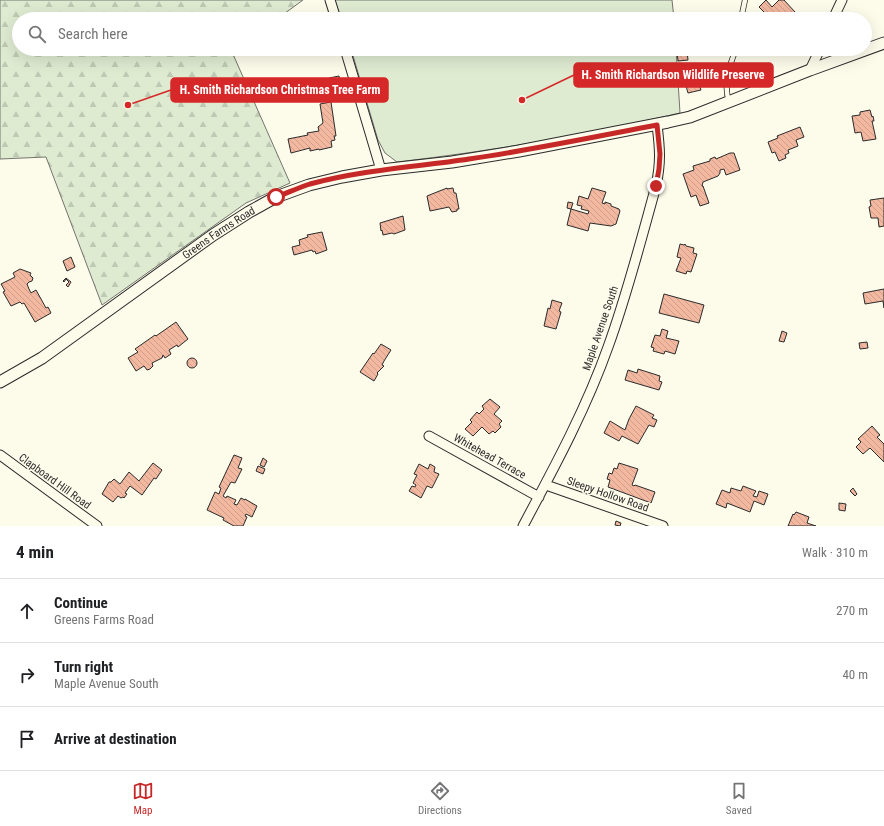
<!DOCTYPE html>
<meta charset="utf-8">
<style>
:root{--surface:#fff;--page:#f2f2f2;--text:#202124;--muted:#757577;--line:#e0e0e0;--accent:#c62828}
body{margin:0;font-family:"Roboto Condensed",sans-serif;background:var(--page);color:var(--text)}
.stop{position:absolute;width:12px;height:12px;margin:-9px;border:3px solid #c62828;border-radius:50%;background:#fff}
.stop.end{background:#c62828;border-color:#fff;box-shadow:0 1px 4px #0008}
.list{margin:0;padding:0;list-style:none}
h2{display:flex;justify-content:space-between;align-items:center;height:52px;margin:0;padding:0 16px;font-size:17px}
h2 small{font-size:13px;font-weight:400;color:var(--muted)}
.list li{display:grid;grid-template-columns:26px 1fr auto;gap:12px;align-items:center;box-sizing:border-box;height:64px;padding:0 16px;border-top:1px solid var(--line)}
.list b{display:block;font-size:15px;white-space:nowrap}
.list p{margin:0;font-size:13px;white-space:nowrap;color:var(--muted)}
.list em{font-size:13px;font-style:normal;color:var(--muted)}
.icon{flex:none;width:22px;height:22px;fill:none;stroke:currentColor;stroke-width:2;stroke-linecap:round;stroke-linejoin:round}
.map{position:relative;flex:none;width:884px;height:526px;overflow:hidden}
.search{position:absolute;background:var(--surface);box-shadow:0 4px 16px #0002;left:12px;right:12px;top:12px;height:44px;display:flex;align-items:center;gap:10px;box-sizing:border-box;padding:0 14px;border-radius:22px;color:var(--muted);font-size:15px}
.sheet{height:244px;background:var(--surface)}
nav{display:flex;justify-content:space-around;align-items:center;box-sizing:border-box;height:56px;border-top:1px solid var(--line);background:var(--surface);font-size:11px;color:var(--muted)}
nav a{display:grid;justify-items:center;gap:2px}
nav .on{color:var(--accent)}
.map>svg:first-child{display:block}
.green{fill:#deebd1;stroke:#74746e}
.forest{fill:url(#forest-firs);stroke:#74746e}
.building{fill:url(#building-back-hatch);stroke:#2b2b2b}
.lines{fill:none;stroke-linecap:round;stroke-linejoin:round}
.service-casing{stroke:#2b2b2b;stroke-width:6}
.minor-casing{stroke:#2b2b2b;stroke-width:11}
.tertiary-casing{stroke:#2b2b2b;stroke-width:13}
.service{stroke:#fdfbea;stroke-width:4.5}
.minor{stroke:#fdfbea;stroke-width:9}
.tertiary{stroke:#fdfbea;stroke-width:11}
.route{stroke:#c62828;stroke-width:5}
.labels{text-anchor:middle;stroke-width:3;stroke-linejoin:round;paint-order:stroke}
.street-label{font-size:11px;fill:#2b2b2b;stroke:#fdfbea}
.leader{fill:none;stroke:#d62828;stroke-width:1.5}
.callout-dot{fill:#d62828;stroke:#fdfbea;stroke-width:1.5}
.callout{fill:#d62828;stroke:#d62828;stroke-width:1.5}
.callout-label{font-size:12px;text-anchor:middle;font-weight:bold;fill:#fff}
</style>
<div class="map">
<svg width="884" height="526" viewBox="0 0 884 526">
<defs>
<pattern id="forest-firs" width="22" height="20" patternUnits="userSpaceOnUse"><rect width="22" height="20" fill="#deebd1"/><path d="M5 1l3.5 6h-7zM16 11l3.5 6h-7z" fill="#bfcab4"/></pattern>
<pattern id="building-back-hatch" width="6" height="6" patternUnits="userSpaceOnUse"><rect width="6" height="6" fill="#f2b8a0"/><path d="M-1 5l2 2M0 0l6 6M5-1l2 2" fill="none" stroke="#d09e8a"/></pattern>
</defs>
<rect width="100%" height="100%" fill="#fdfbea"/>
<path class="green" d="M335,0H672L674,19H341Z
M351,49H676L680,113C586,135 492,151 397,162L385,153L378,140Z"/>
<path class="forest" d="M0,0H303L277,19H19V49H237L232,52L290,183L246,203L102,305L46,157L0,159Z"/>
<path class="building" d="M766,0L772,7L779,0H784L795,12L787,19H758L765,13L759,7Z
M677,51H687L688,60L678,61Z
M339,76L342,90L332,91L329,78Z
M693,76L695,83L698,82L701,90L688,93L684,79Z
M331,102L336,136H334L335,140L331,141L332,147L319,150V149L310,151V148L291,153L288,139L308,135L307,133L319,131L318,127L323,123L320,104Z
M870,110L872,117L873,116L874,121H872L876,139L863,141L861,132L855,133L852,116L860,115V112Z
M800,127L804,137L796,140L798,146L788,150L789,153L785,155L786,158L779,161L775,152L772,153L768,142L778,138L777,136Z
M730,153H734L740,170L726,175L724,169L720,170V173L718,176L703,182L702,186H703L709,203L700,206L696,195L691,197L683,174L694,170L693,166L710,161V159L715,157L716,159Z
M447,188V189L453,188L454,193H456L459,209H457V211L452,212L449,207L430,211L427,196Z
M592,188L606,192L602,203L605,204V202L611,204V206L619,209L620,211L616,224L611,226L590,223L588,231L567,225L571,209L588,214L589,211L581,209L582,206L577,205L579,196L588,199Z
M884,198V226L879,227L878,218H871L869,207L871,206L870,200Z
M568,202L573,203L571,209L567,208Z
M403,216L405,230L394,234L392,233L383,235L382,230L381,231L380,223Z
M322,232L327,250L316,254L315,251L313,252L312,250L294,255L292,247L300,245L299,240L308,237L307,235Z
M680,244L684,245L685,244L686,246L694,248L693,253L697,254L691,272L687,271L686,274L676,271L681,258L677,257Z
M71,257L75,267L67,271L63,261Z
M20,269L31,273L30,275L33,278L32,281L29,282L27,284L29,289L31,293L36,290L46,308L48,307L51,313L35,322L24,303L22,304L20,302L11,306L3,292L5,291L1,284L15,277L13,273Z
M66,278L71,282L68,287L66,285L69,282L66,279L64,282L63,281Z
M884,289V308L883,301L865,304L863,293Z
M664,294L704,305L699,323L659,313Z
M552,300L562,303L559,311L561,312L556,329L544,326L548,308L550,309Z
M176,322L188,339L178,347L177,345L169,350L171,354L165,358L163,355L162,358L152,363L153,366L150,369L147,370L144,366L136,371L128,358L138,352L135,349L155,335L156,336Z
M662,329L668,331L666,338L679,341L675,354L665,351L664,354L653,351L654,348L651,347L655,335L660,336Z
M782,331L787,333L784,342L779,341Z
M867,342L868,348L860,349L859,343Z
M381,344L391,350L384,361L382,365L384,366L377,373L378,374L374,381L360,372L373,353L374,354Z
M187 363a5 5 0 1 1 10 0a5 5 0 1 1-10 0Z
M638,369L660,376L659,381L662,382L659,390L625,380L628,370L637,373Z
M490,399L500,407L494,414L502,421L499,424L501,427L495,433L493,431L489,434L482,427L473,436L465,429L472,422L470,420L477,412L479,414L484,409L482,406Z
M636,406L654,415L652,418L657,420L654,427L649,425L638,444L622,436L619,441L604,433L610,421L625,430L629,419Z
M872,426L880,435L877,437L884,444V462L870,448L863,454L856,447L861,442L858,439Z
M234,455L242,458L238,468L242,469L235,483L231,482L223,496L226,498L227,496L236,500L234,504L237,505L241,498L245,500V499L257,506L252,517L246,514L245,516L247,517L243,526H234L223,520L224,518L207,510L215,492L219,494L221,488L219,487Z
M263,458L267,461L264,467L260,465Z
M153,463L162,470L156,479L154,478L142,495L130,486L125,493L127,494L124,498L123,497L121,498L118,496L113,502L102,494L109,482H111L114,479L120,484L129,472L139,481Z
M619,463L638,469L632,485L634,486L635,485L655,492L651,503L608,487L610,480L607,479L609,473L612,474L614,468L617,469Z
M419,464L428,469L430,464L435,467L434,472L439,474L432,488L427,486L421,498L409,491L412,486L415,487L416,485L413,483L417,475L414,474Z
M258,466L265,469L263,474L256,471Z
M743,486L756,491L753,496L757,497L759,491L768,494L764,505L754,501L750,512L727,503L726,508L716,504L722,490L730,493L731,488L741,491Z
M853,488L857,494L855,496L850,491Z
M839,503L846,504L845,511L839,510Z
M796,512L809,517L807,523L816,526H788L793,514L794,515Z
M616,521L621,523L620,526L615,525Z"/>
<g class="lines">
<defs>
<path id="service" d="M741,19L745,0
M729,102C723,83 729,67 736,49"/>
<path id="minor" d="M330,0L336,19
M833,19L842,0
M345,49L381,170
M810,70L820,49
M429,436L539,497
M0,455L97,526
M546,485L663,526
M523,526C554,468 586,409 608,347C627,295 641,240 656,186C661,162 660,149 657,125"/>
<g id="tertiary">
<path id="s1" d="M0,382L42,358L213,235L249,212L276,197L309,185L342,177L381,170L452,162L519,151L668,122L690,117L810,70L884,43"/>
</g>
</defs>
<use href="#service" class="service-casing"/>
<use href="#minor" class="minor-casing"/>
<use href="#tertiary" class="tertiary-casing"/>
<use href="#service" class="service"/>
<use href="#minor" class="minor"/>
<use href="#tertiary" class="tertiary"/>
</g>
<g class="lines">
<path class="route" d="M276,197C287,193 298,188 310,184C362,170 416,167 469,159C532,150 594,137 657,125L660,154L659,169L656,186"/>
</g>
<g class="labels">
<g class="street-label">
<text dy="4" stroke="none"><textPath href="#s1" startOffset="265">Greens Farms Road</textPath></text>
<text transform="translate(600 328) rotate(-71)" y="4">Maple Avenue South</text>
<text transform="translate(490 456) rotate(29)" y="4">Whitehead Terrace</text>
<text transform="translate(55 481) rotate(36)" y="4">Clapboard Hill Road</text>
<text transform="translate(608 494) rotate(19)" y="4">Sleepy Hollow Road</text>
</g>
</g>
<path class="leader" d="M522 100L574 75M128 105L171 90"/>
<g class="callout-dot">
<circle cx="522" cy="100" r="4"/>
<circle cx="128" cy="105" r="4"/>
</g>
<g class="callout">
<rect x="574" y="63" width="199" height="24" rx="4"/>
<rect x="171" y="78" width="217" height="24" rx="4"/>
</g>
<g class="callout-label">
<text x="673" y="79">H. Smith Richardson Wildlife Preserve</text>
<text x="280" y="94">H. Smith Richardson Christmas Tree Farm</text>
</g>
</svg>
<div class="stop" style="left:276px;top:197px"></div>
<div class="stop end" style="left:656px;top:186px"></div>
<div class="search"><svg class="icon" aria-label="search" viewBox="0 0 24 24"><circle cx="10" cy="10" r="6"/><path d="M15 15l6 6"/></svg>Search here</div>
</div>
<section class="sheet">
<h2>4 min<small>Walk · 310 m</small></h2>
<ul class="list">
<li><svg class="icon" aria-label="ahead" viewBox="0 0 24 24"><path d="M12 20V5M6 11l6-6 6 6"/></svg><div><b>Continue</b><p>Greens Farms Road</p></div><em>270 m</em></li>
<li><svg class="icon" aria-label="right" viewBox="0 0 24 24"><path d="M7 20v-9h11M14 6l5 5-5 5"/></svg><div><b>Turn right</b><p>Maple Avenue South</p></div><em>40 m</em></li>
<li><svg class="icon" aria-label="arrive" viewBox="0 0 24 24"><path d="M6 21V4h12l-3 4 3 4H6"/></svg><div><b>Arrive at destination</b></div></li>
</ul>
</section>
<nav>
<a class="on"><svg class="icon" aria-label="map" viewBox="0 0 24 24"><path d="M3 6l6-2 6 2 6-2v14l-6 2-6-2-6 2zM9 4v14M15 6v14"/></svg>Map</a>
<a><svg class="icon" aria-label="directions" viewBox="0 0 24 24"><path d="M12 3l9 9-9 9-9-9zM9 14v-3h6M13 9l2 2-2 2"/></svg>Directions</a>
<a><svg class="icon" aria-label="saved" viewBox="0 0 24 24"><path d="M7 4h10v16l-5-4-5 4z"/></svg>Saved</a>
</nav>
